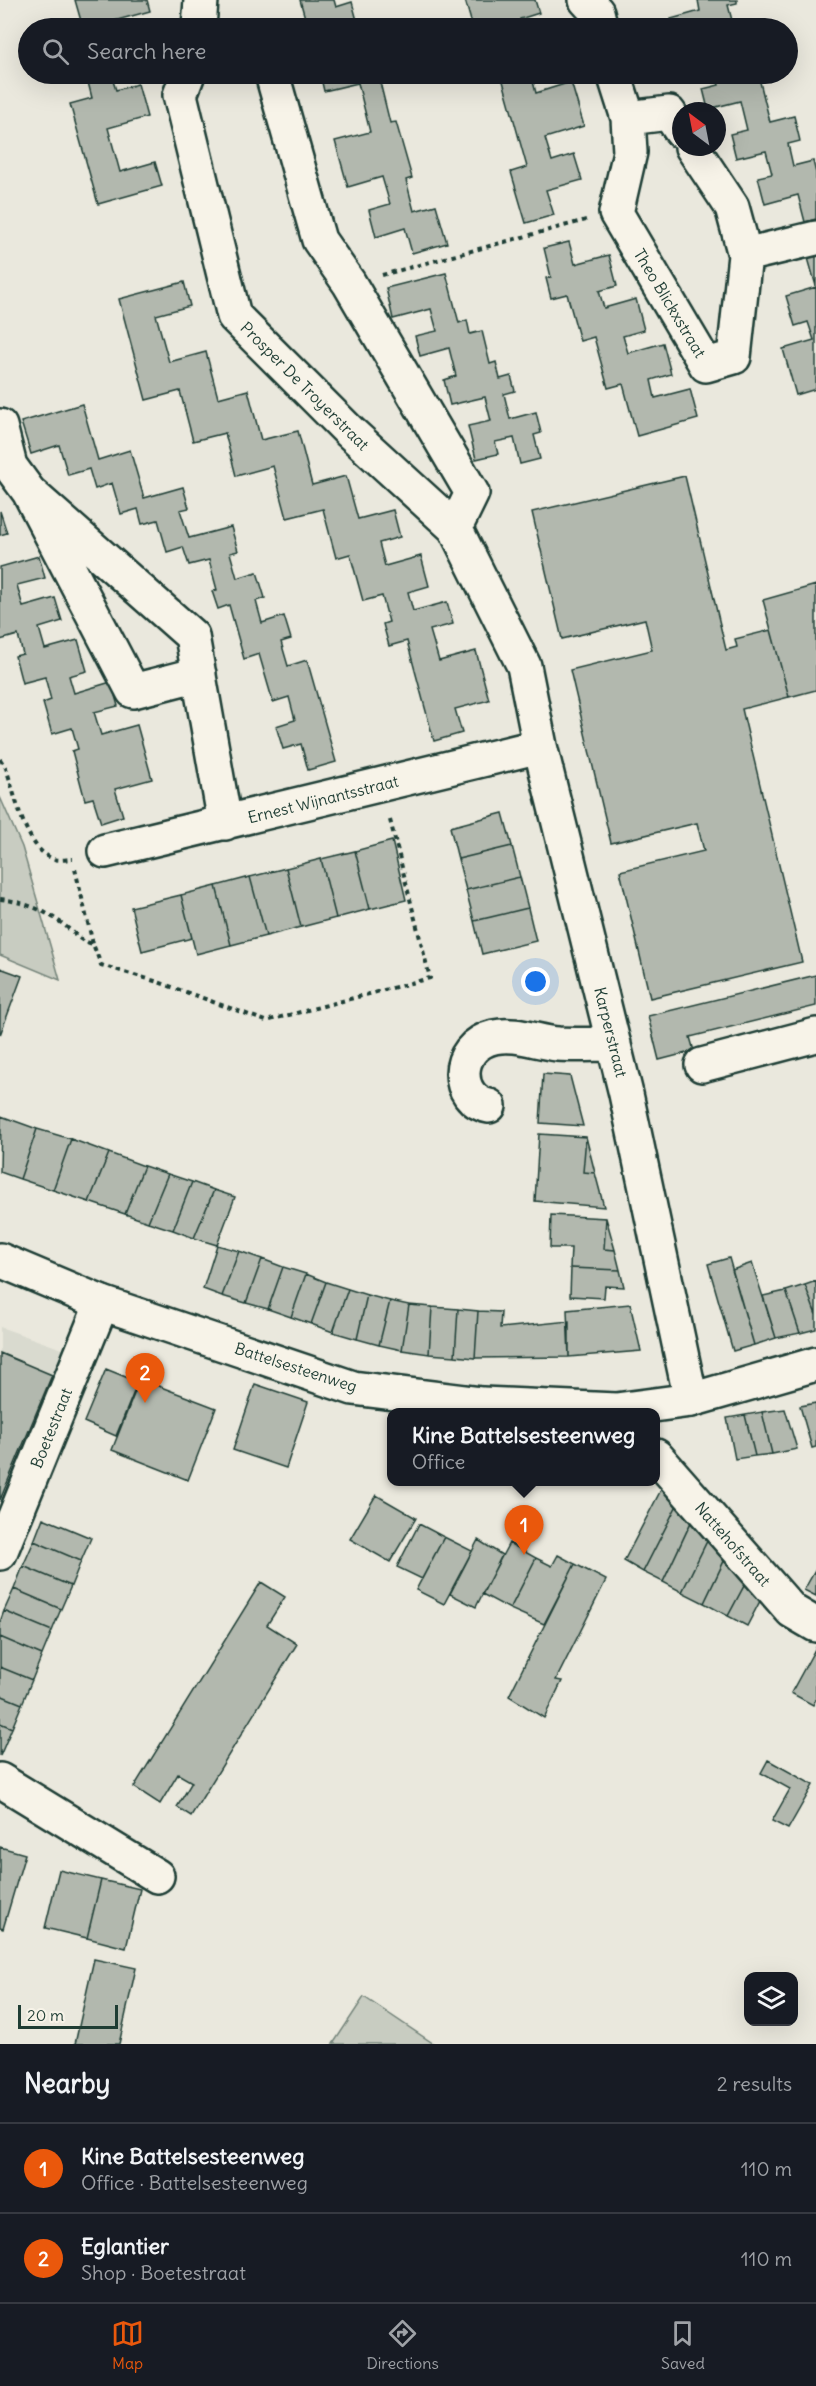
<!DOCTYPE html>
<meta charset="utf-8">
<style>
:root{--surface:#171b24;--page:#242831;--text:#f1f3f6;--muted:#9ea1a6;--line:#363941;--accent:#ea580c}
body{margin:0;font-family:Delius,sans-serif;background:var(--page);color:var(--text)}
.controls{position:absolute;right:18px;bottom:18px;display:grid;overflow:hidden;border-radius:12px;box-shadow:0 6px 24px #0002}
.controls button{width:54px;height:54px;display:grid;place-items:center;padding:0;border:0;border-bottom:2px solid var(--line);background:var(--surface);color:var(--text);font:30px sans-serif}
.compass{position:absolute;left:672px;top:102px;width:54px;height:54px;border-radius:50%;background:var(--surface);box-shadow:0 6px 24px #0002;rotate:328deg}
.scale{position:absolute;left:18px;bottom:15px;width:100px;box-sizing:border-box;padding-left:6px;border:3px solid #1f3d34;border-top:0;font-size:16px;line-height:21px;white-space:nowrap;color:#1f3d34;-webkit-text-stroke:4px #f7f3e8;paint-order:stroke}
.you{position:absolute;left:536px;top:982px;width:21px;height:21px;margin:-15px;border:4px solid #fff;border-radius:50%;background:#1a73e8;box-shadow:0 0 0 9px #1a73e833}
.badge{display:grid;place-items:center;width:39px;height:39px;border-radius:50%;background:var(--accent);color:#fff;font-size:20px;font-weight:700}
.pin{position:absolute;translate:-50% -50px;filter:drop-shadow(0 2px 3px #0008)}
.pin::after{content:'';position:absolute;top:32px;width:21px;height:18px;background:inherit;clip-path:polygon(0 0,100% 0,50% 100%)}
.popup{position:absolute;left:387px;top:1408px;width:273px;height:78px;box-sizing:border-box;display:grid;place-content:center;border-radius:12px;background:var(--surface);filter:drop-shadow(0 2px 4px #0005);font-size:20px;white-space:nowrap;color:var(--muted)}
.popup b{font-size:22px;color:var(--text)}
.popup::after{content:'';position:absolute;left:50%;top:100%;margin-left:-12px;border:12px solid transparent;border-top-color:var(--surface)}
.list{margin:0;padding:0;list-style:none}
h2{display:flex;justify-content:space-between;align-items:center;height:78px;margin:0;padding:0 24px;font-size:26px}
h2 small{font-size:20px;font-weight:400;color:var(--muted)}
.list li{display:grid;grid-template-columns:39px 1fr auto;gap:18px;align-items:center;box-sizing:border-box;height:90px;padding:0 24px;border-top:2px solid var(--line)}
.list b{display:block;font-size:22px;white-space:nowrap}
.list p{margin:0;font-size:20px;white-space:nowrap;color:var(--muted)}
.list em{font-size:20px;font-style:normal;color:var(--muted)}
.icon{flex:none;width:33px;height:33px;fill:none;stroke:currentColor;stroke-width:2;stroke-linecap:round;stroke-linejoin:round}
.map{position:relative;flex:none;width:816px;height:2044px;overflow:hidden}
.search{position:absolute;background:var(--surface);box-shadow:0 6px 24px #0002;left:18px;right:18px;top:18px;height:66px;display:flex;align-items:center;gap:15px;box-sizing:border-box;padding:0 21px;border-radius:33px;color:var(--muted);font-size:22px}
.sheet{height:258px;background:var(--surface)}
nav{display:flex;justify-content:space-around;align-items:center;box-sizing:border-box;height:84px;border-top:2px solid var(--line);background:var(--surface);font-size:16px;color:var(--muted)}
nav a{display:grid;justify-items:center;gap:3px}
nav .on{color:var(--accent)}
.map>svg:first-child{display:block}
.built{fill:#d9dacf}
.green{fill:#c8ccc1;stroke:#74847a;stroke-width:1.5}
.building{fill:#b2b8ae;stroke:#1f3d34;stroke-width:1.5}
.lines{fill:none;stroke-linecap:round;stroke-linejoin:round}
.minor-casing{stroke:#1f3d34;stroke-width:38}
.major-casing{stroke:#1f3d34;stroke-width:38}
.path{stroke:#1f3d34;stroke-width:4;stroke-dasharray:4.5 4.5;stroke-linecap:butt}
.minor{stroke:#f7f3e8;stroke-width:33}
.major{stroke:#f7f3e8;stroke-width:33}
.labels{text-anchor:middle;stroke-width:4.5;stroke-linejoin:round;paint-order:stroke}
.street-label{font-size:16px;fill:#1f3d34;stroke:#f7f3e8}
</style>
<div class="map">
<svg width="816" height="2044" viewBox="0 0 816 2044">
<rect width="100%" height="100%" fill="#eae8dd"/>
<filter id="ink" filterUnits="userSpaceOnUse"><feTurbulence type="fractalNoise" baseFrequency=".0167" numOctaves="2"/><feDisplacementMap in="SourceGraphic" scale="12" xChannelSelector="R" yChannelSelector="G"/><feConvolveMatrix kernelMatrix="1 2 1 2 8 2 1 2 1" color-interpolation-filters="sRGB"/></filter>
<g filter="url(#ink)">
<path class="built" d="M0,1327L68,1351L0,1511Z"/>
<path class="green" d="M0,797L22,847L60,980L0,955Z
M364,1997L434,2044H333Z"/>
<path class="building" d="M75,0H147L150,11L110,22L112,28H83Z
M300,0H334L336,7L352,2L359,28H293L292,21L305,18Z
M465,0H535L539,13L520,19L523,28H488L486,24L473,28Z
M698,0H737V3L728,5L734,28H674L671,19L700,11Z
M78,74H117L111,75L116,90L138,84L147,117L108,128L120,172L155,162L162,186L98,204L70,104L92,98L86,74L78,77Z
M320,74H378L390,123L396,122L412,178L406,180L414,211L436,205L447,243L412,253L405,228L376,237L369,210L390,204L382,177L348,187L335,141L370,132L358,83L324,91Z
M501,74H531L536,93L571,82L584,126L545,138L552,161L574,154L582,180L546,190L554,215L526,223L511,172L527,167Z
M716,74H758L770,122L794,116L800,141L788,144L793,166L813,161L816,173V219L805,222L798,195L765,204L758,177L772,174L766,151L736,158L730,134L747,130L740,101L708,109L703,89L719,85Z
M569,242L575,264L609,255L617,286L599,291L604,308L636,299L644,330L623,336L628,353L663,343L671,374L651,380L655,398L690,389L698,419L637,436L623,384L608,388L594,337L580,341L567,294L551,298L546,278L551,277L544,248Z
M816,255V286L808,258Z
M446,273L459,323L467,320L470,334L482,331L490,364L496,362L500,379L511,376L515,391L504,394L510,419L536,412L541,433L534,435L540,459L520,464L514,438L495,442L498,454L476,459L468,426L491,421L485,397L450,405L444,380L456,376L449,348L420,356L415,336L437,331L431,309L393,319L386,288Z
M184,282L190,306L156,315L169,362L206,352L218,398L248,390L261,440L298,431L312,485L346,476L358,519L393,510L400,537L379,543L385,566L421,556L429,586L408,592L413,611L447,602L453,624L430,630L439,661L476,651L489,700L455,709L462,733L434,741L407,641L389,646L383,624L389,622L382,596L363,601L350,554L336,558L323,509L287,518L273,466L236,476L225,433L193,441L180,391L146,400L119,299Z
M816,287V389L796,395L783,349L814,340L808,322L795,326L786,296Z
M82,404L98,460L130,450L144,498L183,487L189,508L180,510L189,538L231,527L238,551L230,553L237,578L257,572L265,598L256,601L262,623L284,616L291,639L281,642L288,666L307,660L336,762L308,770L301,744L283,749L276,726L295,720L289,697L273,702L259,654L244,659L229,605L218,609L212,591L217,590L209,560L189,565L183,547L167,552L158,520L142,524L138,509L121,514L112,483L95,489L89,469L68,475L59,445L31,454L21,422Z
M685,476L726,650L737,647L735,639L771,630L789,697L742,709L802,962L650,998L620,871L704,851L697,823L611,843L570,670L652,650L645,619L562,639L532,512Z
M0,511L7,533L0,535Z
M39,556L45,578L17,585L23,607L55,598L62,621L39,628L45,649L78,640L87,671L69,676L74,693L111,682L118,706L94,712L101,735L137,725L152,779L115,789L123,816L101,823L93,798L85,800L72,751L78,749L72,728L52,734L43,703L51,700L45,677L22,683L15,656L23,654L18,635L0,640V567Z
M816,585V690L789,697L763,600Z
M503,813L512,846L458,859L450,827Z
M392,841L406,900L370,909L355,851Z
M512,846L520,877L466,890L458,859Z
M355,851L370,909L336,918L321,859Z
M321,859L336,918L301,927L286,868Z
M286,868L301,927L266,936L250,877Z
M250,877L266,936L231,945L216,886Z
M520,877L528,908L474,921L466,890Z
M216,886L231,945L196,954L181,895Z
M181,895L192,938L142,951L131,907Z
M528,908L536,941L482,954L474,921Z
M0,968L22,976L0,1035Z
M816,975V1006L690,1037L694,1051L659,1060L648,1016Z
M543,1074L570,1076L583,1126L540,1123Z
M1,1116L37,1129L20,1179L0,1172Z
M37,1129L71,1139L53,1190L20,1179Z
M539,1134L586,1137L583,1172L595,1173L604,1207L535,1201Z
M586,1137L595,1173L583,1172Z
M71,1139L109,1153L89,1202L53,1190Z
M109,1153L144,1166L125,1214L89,1202Z
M144,1166L168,1174L148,1222L125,1214Z
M168,1174L192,1182L173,1230L148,1222Z
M192,1182L214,1190L194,1238L173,1230Z
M214,1190L235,1197L217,1245L194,1238Z
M551,1215L606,1218L604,1249L615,1250L620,1270L570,1268L571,1248H550Z
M606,1218L615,1250L604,1249Z
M217,1245L239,1251L222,1296L203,1289Z
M239,1251L262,1259L246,1303L222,1296Z
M729,1258L754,1345L733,1351L708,1264Z
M262,1259L283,1267L268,1309L246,1303Z
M752,1263L776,1338L754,1345L732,1270Z
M283,1267L306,1274L291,1317L268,1309Z
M571,1268L620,1270L624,1287L605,1286L604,1298L570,1296Z
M306,1274L326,1282L311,1324L291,1317Z
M816,1281V1315L805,1285Z
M326,1282L348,1289L333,1332L311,1324Z
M805,1285L816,1315V1329L800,1333L786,1291Z
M348,1289L367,1295L357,1339L333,1332Z
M786,1291L800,1333L776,1338L763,1296Z
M367,1295L390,1301L379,1345L357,1339Z
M390,1301L409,1305L402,1350L379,1345Z
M630,1304L641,1351L569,1357L567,1310Z
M409,1305L432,1307L429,1354L402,1350Z
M432,1307L458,1309L455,1356L429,1354Z
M458,1309L478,1311L475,1358L455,1356Z
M478,1311L501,1312L500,1328L569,1321V1357L475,1358Z
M0,1353L52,1375L0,1500Z
M106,1369L138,1382L116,1436L84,1422Z
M140,1379L216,1408L188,1480L112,1450Z
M255,1384L308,1402L286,1468L233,1450Z
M816,1403V1447L812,1448L800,1406Z
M785,1409L797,1449L772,1454L762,1412Z
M762,1412L772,1454L755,1456L745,1415Z
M745,1415L755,1456L735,1459L727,1418Z
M663,1486L678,1503L643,1572L624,1561Z
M376,1495L416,1518L390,1562L350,1539Z
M678,1503L692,1520L663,1582L643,1572Z
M43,1518L91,1538L81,1561L34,1541Z
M692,1520L708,1539L682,1592L663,1582Z
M419,1524L444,1537L422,1579L397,1567Z
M444,1537L472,1551L444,1604L416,1590Z
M708,1539L725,1559L704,1603L682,1592Z
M478,1540L502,1555L476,1607L450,1594Z
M34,1541L81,1561L71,1586L23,1566Z
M509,1543L536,1558L510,1609L482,1594Z
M558,1555L575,1564L544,1624L510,1609L536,1558L552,1566Z
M725,1559L745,1584L728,1616L704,1603Z
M575,1564L606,1580L556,1680L562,1681L544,1718L509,1696Z
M23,1566L71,1586L61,1609L14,1589Z
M816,1569V1596L804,1590Z
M261,1582L285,1597L267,1625L297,1644L191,1816L177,1807L192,1782L178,1774L160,1804L134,1787Z
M745,1584L760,1601L747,1626L728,1616Z
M14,1589L61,1609L52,1631L4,1611Z
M4,1611L52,1631L42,1655L0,1637V1622Z
M0,1637L42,1655L32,1680L0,1667Z
M815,1649L816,1699L813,1705L791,1693Z
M0,1667L32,1680L22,1704L0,1695Z
M0,1695L22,1704L12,1728L0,1723Z
M0,1723L12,1728L0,1756Z
M768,1760L813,1785L788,1829L772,1821L790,1789L761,1773Z
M0,1847L25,1854L3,1929L0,1928Z
M59,1870L101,1880L87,1938L45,1928Z
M101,1880L140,1889L126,1948L87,1938Z
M94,1959L136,1968L119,2044H75Z"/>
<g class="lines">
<defs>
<path id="minor" d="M586,0L597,12L601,28
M199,28L201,0
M188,74L180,95L234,316L350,432L455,528L524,666L540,746L626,1094L691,1400
M272,74L319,240L349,283L472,493L455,528
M614,74L628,118L630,152L616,213L706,365L734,357L745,255L732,207L692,147
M628,118L669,113L681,131
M745,255L816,238
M0,426L10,466L29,492L133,691L199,674
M29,492L192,636L225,823
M105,851L540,746
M702,1065L816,1035
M489,1106C455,1100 452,1047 494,1037C515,1032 537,1042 558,1044C576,1045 595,1044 614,1044
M656,1456L792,1611L816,1625
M0,1553L102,1303
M0,1780L157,1876"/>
<path id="major" d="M0,1260L102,1303L353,1388L482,1404L616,1410L691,1400L816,1364"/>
</defs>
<use href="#minor" class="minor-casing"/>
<use href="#major" class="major-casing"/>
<path class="path" d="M382,275L586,220
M0,759L6,768C15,794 25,850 54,859C59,861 67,859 73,859
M75,869L93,944
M0,899C26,902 49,912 69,929C80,938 78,940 93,944L101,965L158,982L266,1021L430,978L389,816"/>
<use href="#minor" class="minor"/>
<use href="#major" class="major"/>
</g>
</g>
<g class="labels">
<g class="street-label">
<text transform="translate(670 303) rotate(59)" y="6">Theo Blickxstraat</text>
<text transform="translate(305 386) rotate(45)" y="6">Prosper De Troyerstraat</text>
<text transform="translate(323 799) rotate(-14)" y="6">Ernest Wijnantsstraat</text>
<text transform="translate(611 1032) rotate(76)" y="6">Karperstraat</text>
<text transform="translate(296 1367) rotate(18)" y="6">Battelsesteenweg</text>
<text transform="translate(51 1428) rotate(-68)" y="6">Boetestraat</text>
<text transform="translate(733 1544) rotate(49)" y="6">Nattehofstraat</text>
</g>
</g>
</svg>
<div class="controls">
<button><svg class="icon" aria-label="layers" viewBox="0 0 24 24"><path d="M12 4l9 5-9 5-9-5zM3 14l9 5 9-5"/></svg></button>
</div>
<svg class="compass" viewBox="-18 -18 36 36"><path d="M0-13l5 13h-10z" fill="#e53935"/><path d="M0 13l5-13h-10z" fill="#9ea1a6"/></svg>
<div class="scale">20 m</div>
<div class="you"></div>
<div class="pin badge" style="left:524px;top:1555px">1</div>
<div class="popup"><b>Kine Battelsesteenweg</b>Office</div>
<div class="pin badge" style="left:145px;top:1403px">2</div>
<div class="search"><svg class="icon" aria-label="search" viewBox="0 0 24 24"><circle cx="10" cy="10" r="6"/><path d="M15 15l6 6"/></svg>Search here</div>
</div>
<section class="sheet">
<h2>Nearby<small>2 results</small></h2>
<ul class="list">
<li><span class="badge">1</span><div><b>Kine Battelsesteenweg</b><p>Office · Battelsesteenweg</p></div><em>110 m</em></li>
<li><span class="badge">2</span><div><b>Eglantier</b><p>Shop · Boetestraat</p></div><em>110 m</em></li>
</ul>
</section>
<nav>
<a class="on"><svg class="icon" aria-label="map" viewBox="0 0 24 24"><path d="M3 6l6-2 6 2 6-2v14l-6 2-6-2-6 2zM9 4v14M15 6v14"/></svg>Map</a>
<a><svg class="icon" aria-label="directions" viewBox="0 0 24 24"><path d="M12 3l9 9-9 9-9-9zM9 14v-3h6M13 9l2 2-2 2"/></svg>Directions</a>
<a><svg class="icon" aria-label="saved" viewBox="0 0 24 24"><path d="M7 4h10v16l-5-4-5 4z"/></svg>Saved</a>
</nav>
